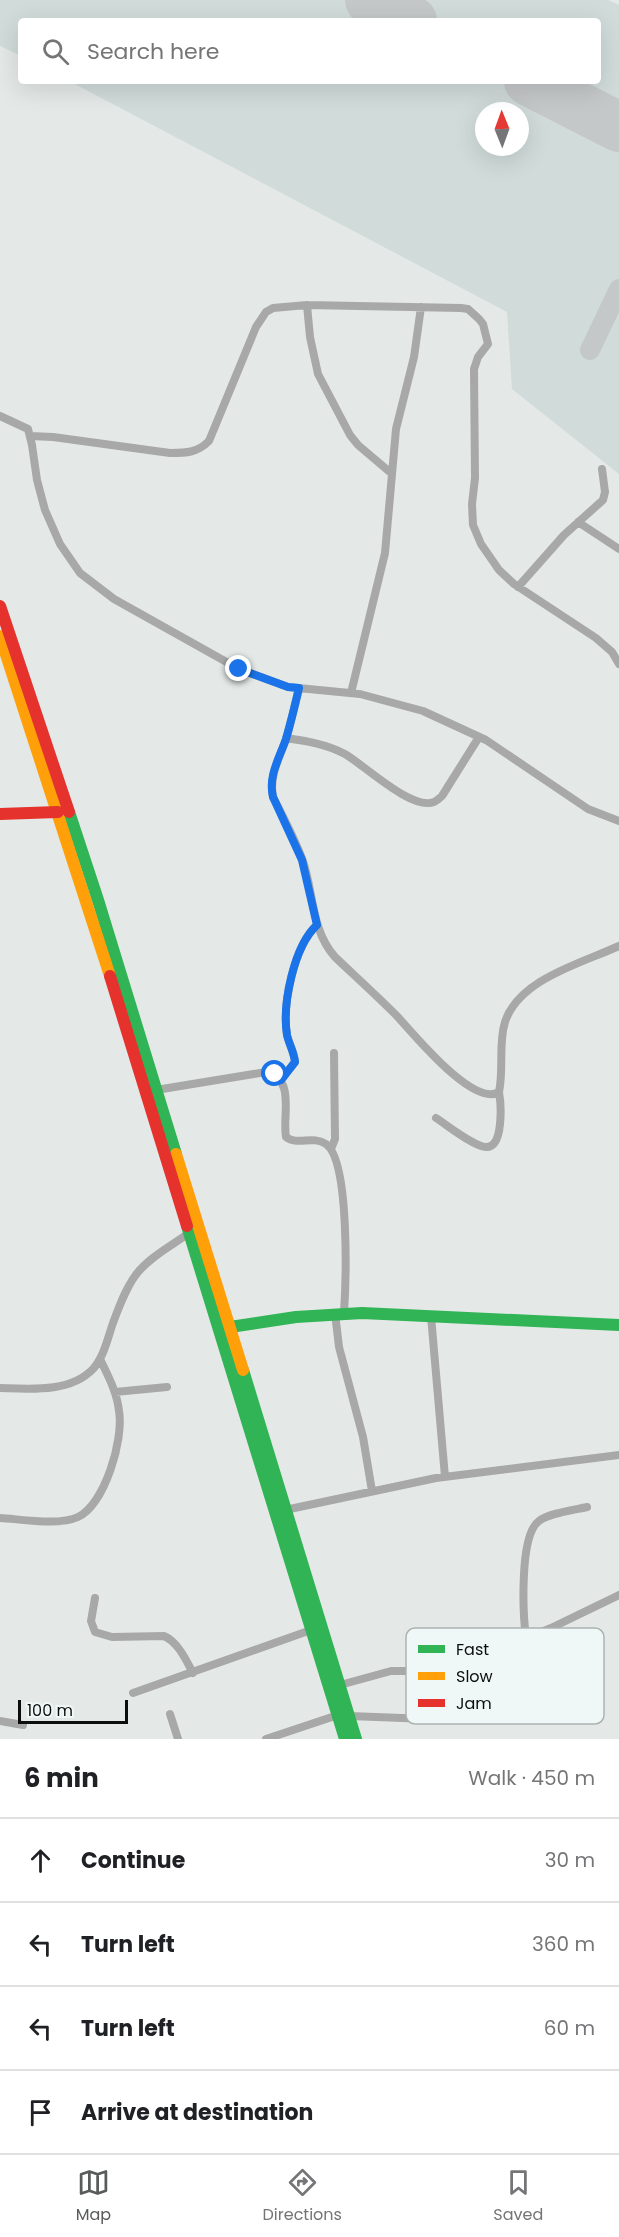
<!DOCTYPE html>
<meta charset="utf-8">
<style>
:root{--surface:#fff;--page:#f6f6f6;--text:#202124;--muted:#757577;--line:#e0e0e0;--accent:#585b5a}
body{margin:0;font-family:Poppins,sans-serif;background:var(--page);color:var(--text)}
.compass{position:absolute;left:475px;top:102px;width:54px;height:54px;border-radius:50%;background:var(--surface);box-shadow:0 6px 24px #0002;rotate:359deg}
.scale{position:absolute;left:18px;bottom:15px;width:110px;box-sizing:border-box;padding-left:6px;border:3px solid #0c0e0e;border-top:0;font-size:16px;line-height:21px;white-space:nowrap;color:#0c0e0e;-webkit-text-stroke:4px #eff8f6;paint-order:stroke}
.stop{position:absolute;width:18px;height:18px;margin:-14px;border:4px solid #1a73e8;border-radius:50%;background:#fff}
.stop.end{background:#1a73e8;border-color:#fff;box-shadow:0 2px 6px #0008}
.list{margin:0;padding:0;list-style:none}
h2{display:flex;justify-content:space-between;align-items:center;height:78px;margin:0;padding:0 24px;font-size:26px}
h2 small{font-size:20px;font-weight:400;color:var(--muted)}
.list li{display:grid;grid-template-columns:39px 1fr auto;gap:18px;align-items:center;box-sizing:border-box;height:84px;padding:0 24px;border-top:2px solid var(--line)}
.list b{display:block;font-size:22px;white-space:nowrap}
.list em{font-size:20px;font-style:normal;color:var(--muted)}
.icon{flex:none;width:33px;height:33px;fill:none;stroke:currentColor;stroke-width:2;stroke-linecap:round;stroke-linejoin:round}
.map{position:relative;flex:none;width:619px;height:1739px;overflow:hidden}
.search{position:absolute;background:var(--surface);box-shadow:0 6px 24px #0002;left:18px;right:18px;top:18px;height:66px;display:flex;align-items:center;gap:15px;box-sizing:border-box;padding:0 21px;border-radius:6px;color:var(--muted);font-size:22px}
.sheet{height:414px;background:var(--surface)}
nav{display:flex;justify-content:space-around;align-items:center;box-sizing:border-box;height:84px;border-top:2px solid var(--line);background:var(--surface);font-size:16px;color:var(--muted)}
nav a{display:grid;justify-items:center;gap:3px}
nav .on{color:var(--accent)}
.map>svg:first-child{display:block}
.built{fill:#d0dbda;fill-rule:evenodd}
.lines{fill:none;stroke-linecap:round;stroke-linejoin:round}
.taxiway{stroke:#c5c8c8;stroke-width:20}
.runway{stroke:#c5c8c8;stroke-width:50}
.street{stroke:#a8a8a8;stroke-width:8}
.fast{stroke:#30b455;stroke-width:12}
.slow{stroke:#ff9f0a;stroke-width:12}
.jam{stroke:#e5322d;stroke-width:12}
.route{stroke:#1a73e8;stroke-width:8}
.key{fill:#eff8f6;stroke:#abb2b0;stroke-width:1.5}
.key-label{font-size:16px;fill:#0c0e0e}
</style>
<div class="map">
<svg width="619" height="1739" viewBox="0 0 619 1739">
<rect width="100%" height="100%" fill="#e4e9e8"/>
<path class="built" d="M0,0H608L619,5V474L512,389L507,312L69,81H598V21H21V56L0,46ZM484,111H520V147H484Z"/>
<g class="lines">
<path class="taxiway" d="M590,350L619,289"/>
<path class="runway" d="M370,0L412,21
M529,81L619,127"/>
<path class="street" d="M307,305L310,337L318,374L350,435L358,445L391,473
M0,416L28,429L32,445L37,480L45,510L60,544L80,573L114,599L239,669L288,687L360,694L423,711L486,740L588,809L619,821
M30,436L53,437L170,453C186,453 197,453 209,441L256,327L266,312L273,308L307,305L461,308L468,309L479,319L483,324L488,344L478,357L474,369L475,478L472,504L473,525L481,544L499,570L514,584L596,638L612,652L619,664
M578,522L619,549
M518,587L564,535L603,500L605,492L602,469
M299,688C295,705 291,722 286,739C279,759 269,776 273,797C284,818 295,839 303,861C314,894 311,930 335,957C355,976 376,995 396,1015C412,1032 473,1108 499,1092C504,1069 498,1044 505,1022C519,979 582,963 619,946
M351,693L385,553L396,429L414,357L421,307
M286,738C306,741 326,744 345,754C364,765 412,811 434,802C435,802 441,797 442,796L479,737
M281,1080L295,1062C294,1052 289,1044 287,1035C282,1004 294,946 317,925
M156,1090L266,1072C296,1079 282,1115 286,1137C297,1146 313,1135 326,1144C350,1161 346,1283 344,1313
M436,1118C447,1125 473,1146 486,1147C504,1148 501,1103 499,1092
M331,1149L335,1139L334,1053
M335,1313L339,1347L363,1437L372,1491
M431,1316L445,1477
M0,1388C30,1389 70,1393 93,1369C104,1357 108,1337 113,1323C119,1307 125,1290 135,1276C148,1258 171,1246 189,1233
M115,1392L167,1387
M285,1510L436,1478L619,1455
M0,1518C20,1519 59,1526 78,1517C105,1504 124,1439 119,1411C117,1392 108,1376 100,1359
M95,1598L91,1621L95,1632L112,1637L164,1636C178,1642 186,1660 193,1673
M526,1638C523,1615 519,1535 539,1521C549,1513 574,1510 587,1507
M340,1685L391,1671H434L453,1668L551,1628L619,1595
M133,1693L311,1630
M170,1714L178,1739
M349,1716L429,1719
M0,1721L23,1725
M266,1739L338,1715"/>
<path class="fast" d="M69,812L98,900L176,1154
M187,1226L345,1739
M230,1327L296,1317L362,1313L619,1325
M243,1370L356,1739"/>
<path class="slow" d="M0,636L110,976
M176,1154L243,1370"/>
<path class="jam" d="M0,606L69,812
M0,814L58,812
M110,976L187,1226"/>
</g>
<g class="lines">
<path class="route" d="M239,669L288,687L299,688C295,705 291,722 286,739C279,759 268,776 273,797L302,860L317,925C294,946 282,1004 287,1035C289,1044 294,1052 295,1062L281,1080L275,1074"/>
</g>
<rect x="406" y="1628" width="198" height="96" rx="9" class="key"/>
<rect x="418" y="1645" width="27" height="8" fill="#30b455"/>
<rect x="418" y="1672" width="27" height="8" fill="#ff9f0a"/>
<rect x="418" y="1699" width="27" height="8" fill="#e5322d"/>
<g class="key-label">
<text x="456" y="1655">Fast</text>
<text x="456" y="1682">Slow</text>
<text x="456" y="1709">Jam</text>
</g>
</svg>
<svg class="compass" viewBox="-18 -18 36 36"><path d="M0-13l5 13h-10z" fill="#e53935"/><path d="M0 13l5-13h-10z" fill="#757577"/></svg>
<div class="scale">100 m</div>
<div class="stop" style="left:275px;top:1074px"></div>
<div class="stop end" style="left:239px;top:669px"></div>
<div class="search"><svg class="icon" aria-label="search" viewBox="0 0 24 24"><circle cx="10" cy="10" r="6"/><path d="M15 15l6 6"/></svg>Search here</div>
</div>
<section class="sheet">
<h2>6 min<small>Walk · 450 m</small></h2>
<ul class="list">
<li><svg class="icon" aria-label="ahead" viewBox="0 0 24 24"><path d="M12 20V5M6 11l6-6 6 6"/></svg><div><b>Continue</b></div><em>30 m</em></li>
<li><svg class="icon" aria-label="left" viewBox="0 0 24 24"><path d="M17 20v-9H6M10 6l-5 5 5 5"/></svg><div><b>Turn left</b></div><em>360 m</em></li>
<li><svg class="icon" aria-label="left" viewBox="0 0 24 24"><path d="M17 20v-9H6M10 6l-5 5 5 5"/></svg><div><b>Turn left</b></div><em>60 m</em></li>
<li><svg class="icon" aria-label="arrive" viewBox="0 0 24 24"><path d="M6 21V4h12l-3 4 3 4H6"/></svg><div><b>Arrive at destination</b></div></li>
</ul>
</section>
<nav>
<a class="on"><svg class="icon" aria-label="map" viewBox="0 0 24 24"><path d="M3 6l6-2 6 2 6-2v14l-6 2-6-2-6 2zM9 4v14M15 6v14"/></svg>Map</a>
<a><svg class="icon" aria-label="directions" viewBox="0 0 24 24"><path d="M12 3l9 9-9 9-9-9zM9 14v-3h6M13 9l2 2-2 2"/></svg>Directions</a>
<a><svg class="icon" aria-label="saved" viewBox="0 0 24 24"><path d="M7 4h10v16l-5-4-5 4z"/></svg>Saved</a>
</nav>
